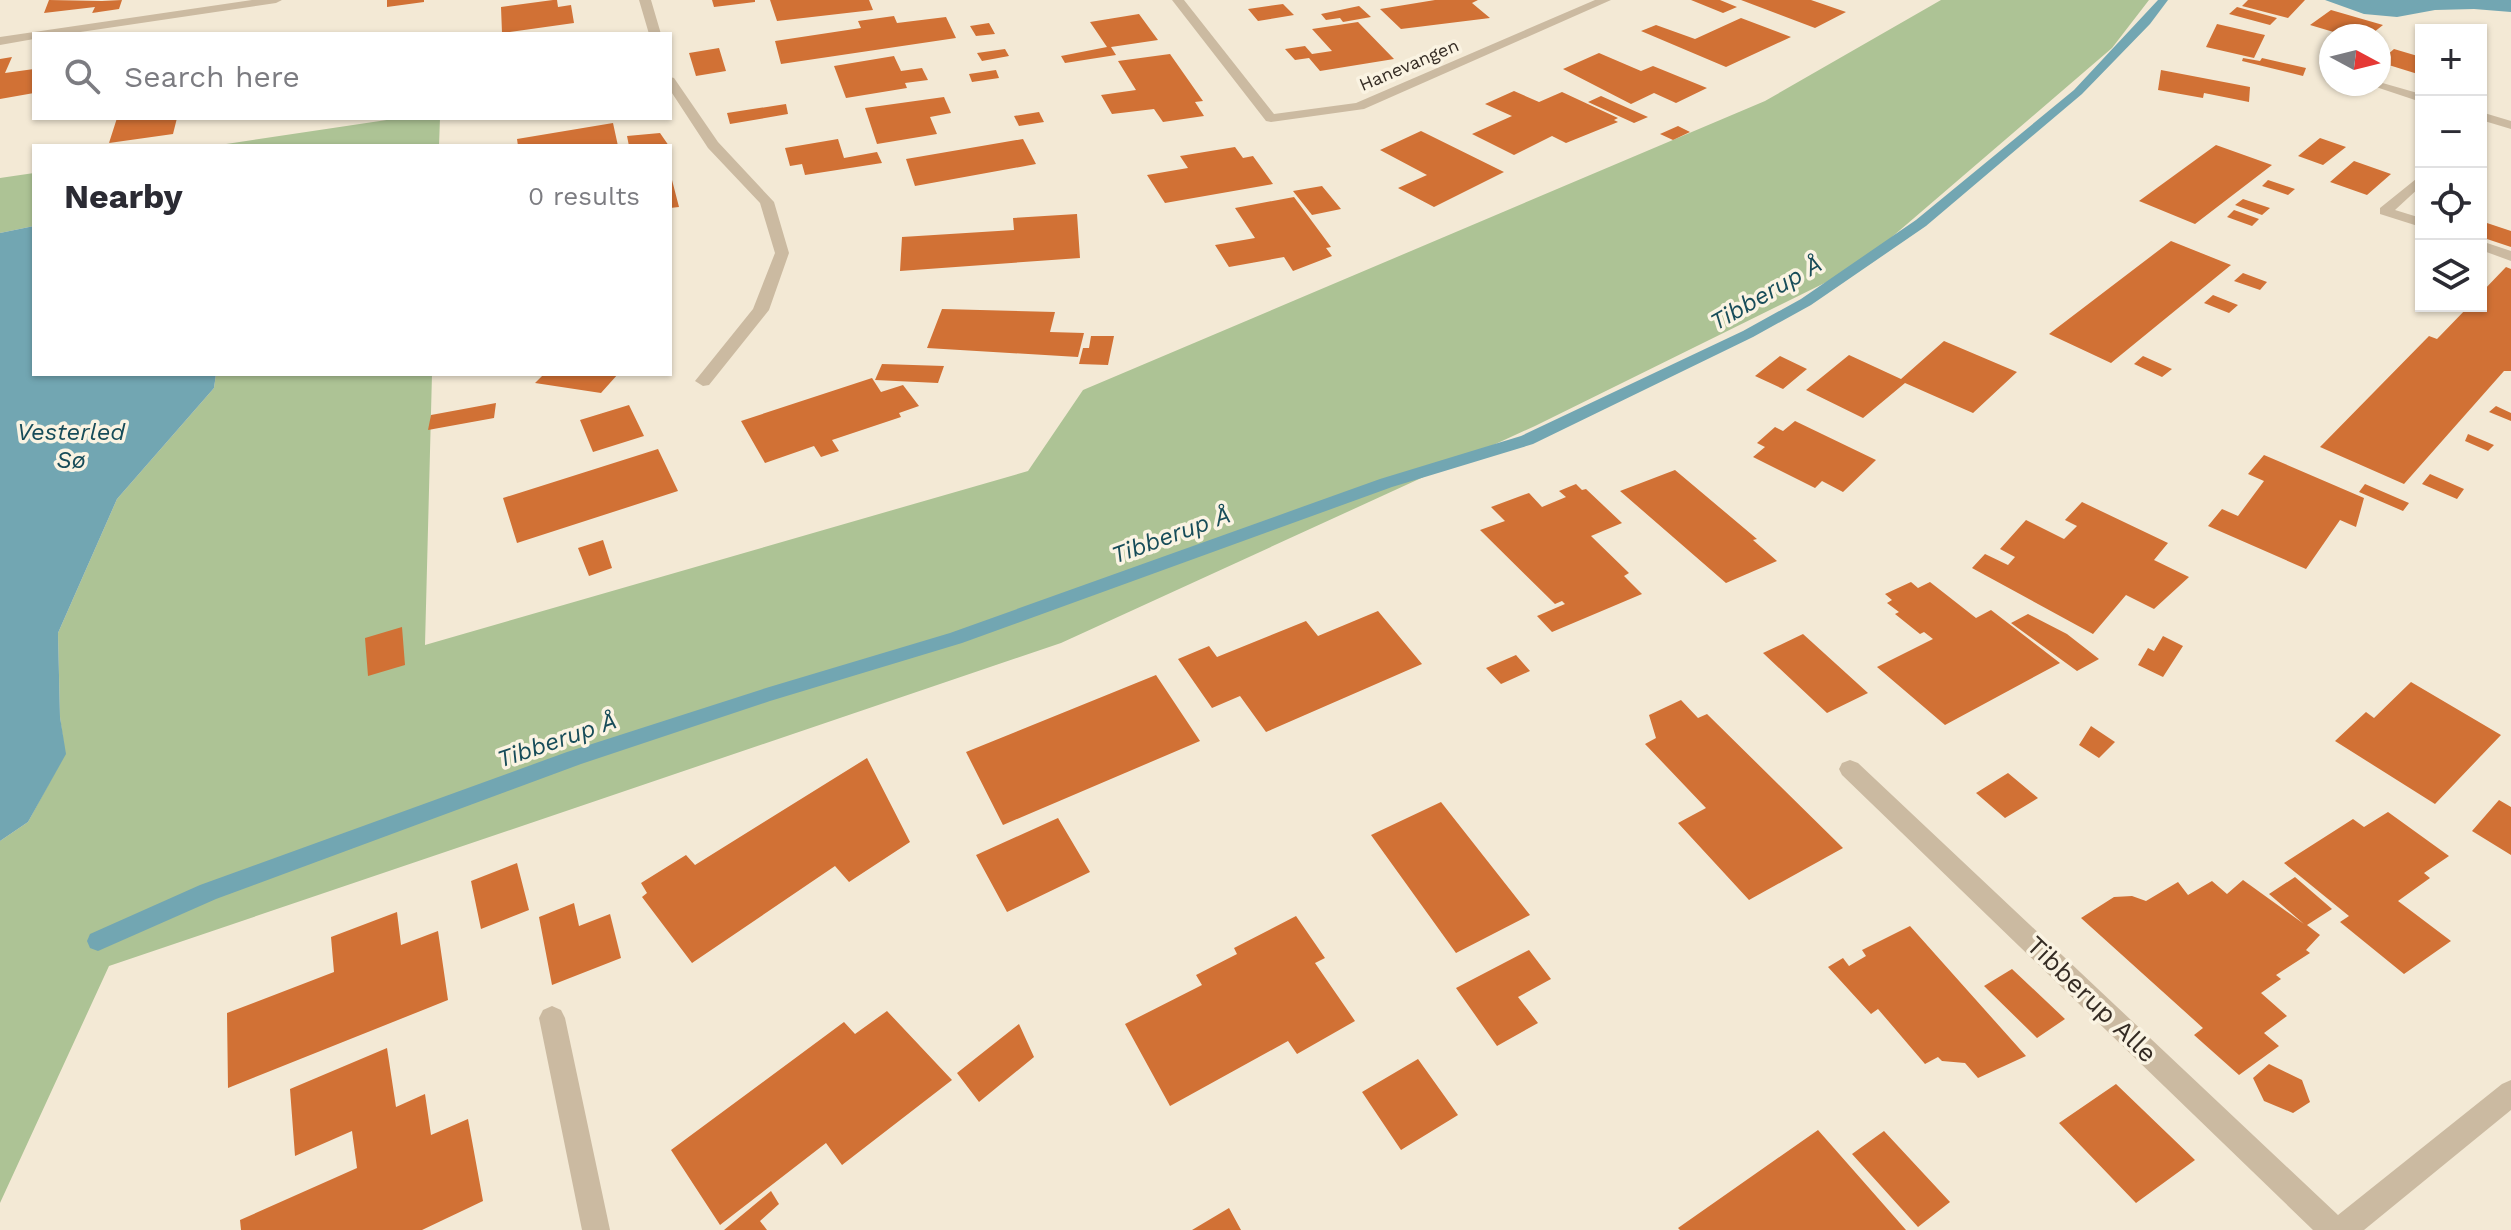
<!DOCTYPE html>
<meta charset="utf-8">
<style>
:root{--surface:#fff;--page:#f7f7f7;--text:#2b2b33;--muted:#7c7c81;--line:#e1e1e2}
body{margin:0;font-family:"Work Sans",sans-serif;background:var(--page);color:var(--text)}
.controls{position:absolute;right:24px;top:24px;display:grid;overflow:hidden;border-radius:0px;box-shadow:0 2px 6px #0004}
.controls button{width:72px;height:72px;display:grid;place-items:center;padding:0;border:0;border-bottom:2px solid var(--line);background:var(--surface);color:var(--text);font:40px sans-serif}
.compass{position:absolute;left:2319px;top:24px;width:72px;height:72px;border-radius:50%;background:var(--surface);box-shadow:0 2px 6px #0004;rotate:97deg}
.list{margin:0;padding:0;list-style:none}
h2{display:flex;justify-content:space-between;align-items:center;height:104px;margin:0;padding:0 32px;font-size:34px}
h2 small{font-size:26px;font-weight:400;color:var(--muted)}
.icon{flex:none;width:44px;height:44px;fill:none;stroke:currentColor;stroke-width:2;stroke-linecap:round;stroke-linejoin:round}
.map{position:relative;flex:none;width:2511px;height:1230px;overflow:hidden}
.search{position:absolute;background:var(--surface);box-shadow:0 2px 6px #0004;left:32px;top:32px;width:640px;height:88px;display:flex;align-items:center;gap:20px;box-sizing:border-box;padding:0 28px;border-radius:0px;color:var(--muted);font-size:30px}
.panel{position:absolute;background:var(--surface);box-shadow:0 2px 6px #0004;left:32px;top:144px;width:640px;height:232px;border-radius:0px}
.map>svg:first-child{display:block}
.green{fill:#adc395}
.water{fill:#72a6b2}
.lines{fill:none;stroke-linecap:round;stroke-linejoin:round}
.stream{fill:#72a6b2;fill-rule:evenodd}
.building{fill:#d17135}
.minor{fill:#cbbaa1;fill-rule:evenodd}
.labels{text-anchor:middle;stroke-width:7;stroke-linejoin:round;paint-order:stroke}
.far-street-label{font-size:18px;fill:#352c24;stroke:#faf3e2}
.water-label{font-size:24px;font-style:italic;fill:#174c59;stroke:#faf3e2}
.near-street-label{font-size:26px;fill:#352c24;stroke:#faf3e2}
</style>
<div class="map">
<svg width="2511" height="1230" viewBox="0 0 2511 1230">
<rect width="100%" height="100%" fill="#f3e9d5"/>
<path class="green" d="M1941,0H2149L2112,48L1857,267L1535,426L1061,643L109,966L0,1203V841L28,822L65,754L60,717L58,633L117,499L214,388L216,374H432L425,645L1028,471L1083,390L1765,101Z
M400,118H440L439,146H213Z
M34,173V226L0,233V178Z"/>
<path class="water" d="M2325,0H2511V12L2474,9L2435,10L2397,17L2364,14Z
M34,226V374H216L214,388L117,499L58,633L60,717L66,754L28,822L0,841V233Z"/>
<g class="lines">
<path class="stream" d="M2158,0H2168L2150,24L2082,94L1926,226L1811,305L1753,337L1533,444L1392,487L962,643L770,701L581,764L216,899L98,951L90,948L87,941L90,934L200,885L567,752L766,688L950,633L1380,479L1521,436L1743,331L1801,299L1916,220L2074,90Z"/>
</g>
<path class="building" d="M49,0L102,1L122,0L119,9L92,13L95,7L44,13Z
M387,0H424V2L387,7Z
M553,0H557L558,7L571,5L574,23L502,33L501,7Z
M712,0H755V2L714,7Z
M770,0H869L873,10L777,21Z
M1435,0H1478L1472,3L1490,18L1401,29L1380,9Z
M1691,0H1720L1737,7L1723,13Z
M1741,0H1811L1846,12L1815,28Z
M2248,0H2305L2288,18L2242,6Z
M1283,4L1294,15L1258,21L1248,9Z
M1359,6L1371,17L1343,22L1340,18L1326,20L1321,14Z
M2237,7L2277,18L2270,25L2229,14Z
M2331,10L2383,25L2369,36H2347L2310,25Z
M1139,14L1158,40L1111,47L1116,55L1065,63L1061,56L1107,47L1090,22Z
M894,16L897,23L946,17L956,38L781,64L775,41L861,28L858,21Z
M1741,18L1791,37L1726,67L1641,31L1656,25L1695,39Z
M1358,22L1394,59L1320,71L1309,58L1295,60L1285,49L1305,46L1312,54L1332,51L1312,29Z
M989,23L995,34L976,36L970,26Z
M2217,24L2265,35L2254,58L2206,47Z
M719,48L726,71L696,76L689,53Z
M1005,49L1009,56L982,61L977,53Z
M2394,49L2421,57V75L2379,62Z
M1599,53L1641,71L1653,66L1707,88L1676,103L1654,93L1631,104L1563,69Z
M1170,54L1203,101L1195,102L1204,116L1163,122L1154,109L1112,114L1101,95L1136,90L1118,61Z
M894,56L901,71L922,68L928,80L905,83L907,88L846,98L834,66Z
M12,57L5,73L34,69V93L0,99V59Z
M2243,58L2260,61L2262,58L2306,68L2303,76L2242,61Z
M996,70L999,78L972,82L969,74Z
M2161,70L2250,87L2249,102L2204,93L2203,98L2158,90Z
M1514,91L1539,102L1562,92L1618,118L1614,120L1618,122L1566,143L1552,136L1514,155L1472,134L1512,116L1485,104Z
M1601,96L1648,117L1634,123L1588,102Z
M944,97L951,113L930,117L937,134L877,144L865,108Z
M786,104L788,114L730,124L727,113Z
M1039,112L1044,122L1019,126L1014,116Z
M117,118H177L173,134L109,143Z
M613,123L618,146H518L517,139Z
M1678,126L1690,132L1673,140L1660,134Z
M1421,131L1504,172L1434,207L1398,188L1427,175L1380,150Z
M660,133L669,146H629L627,136Z
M2320,138L2346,147L2323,165L2298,156Z
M838,139L844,158L877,152L882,163L805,175L802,164L790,166L785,148Z
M1023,139L1036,164L915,186L906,159Z
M2216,145L2272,165L2195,224L2139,201Z
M1235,147L1243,158L1253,156L1273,184L1165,203L1147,175L1188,168L1180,156Z
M2354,161L2391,174L2367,195L2330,182Z
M670,180H672L679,207L670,208Z
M2268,180L2295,189L2288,195L2262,186Z
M1322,186L1341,209L1312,215L1293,191Z
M1294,197L1331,247L1326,248L1332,256L1293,271L1284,257L1229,267L1215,245L1255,238L1235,208Z
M2243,199L2270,208L2262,215L2235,205Z
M2234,210L2259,219L2252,226L2227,217Z
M1077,214L1080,258L900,271L902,237L1014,230L1013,218Z
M2481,221L2511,231V247L2481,237Z
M2171,241L2231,265L2111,363L2049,334Z
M2506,267L2511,269V371H2504L2404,484L2320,447L2429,336L2437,339L2469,306H2481V293Z
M2243,273L2267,282L2260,290L2234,281Z
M2213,295L2238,305L2229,313L2204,303Z
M942,309L1055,312L1050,332L1084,333L1078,357L927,348Z
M1091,336H1114L1108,365L1079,364L1083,348H1089Z
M1944,341L2017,372L1973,413L1905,383L1863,418L1806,390L1849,355L1901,379Z
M1780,356L1807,369L1783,389L1755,376Z
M2143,356L2172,369L2162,377L2134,364Z
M882,364L944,366L938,383L875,380Z
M544,374H618L601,393L535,383Z
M872,378L881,392L903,385L919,406L899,413L901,417L832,440L839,451L821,457L814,446L765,463L741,421Z
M496,403L494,418L428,430L431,415Z
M629,405L644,436L593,452L580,420Z
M2496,406L2511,413V421L2489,412Z
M1795,421L1876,460L1843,492L1822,481L1815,488L1753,457L1765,447L1757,443L1775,427L1783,431Z
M2468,434L2494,445L2488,451L2465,441Z
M658,449L678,491L517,543L503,498Z
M2264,455L2364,498L2356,527L2340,520L2306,569L2208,526L2222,509L2238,516L2264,481L2248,474Z
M1675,470L1757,539L1753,540L1777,561L1726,583L1620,491Z
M2430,474L2464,489L2457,499L2422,484Z
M1576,484L1582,490L1586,489L1622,523L1591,536L1629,573L1624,576L1642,594L1552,632L1537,616L1565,604L1562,601L1555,604L1480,530L1505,521L1491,507L1529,493L1542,507L1566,497L1559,491Z
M2365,484L2409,503L2403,511L2359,492Z
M2082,502L2168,543L2154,560L2189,577L2154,609L2126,595L2093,634L1972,568L1985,554L2008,565L2015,557L2000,549L2026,520L2064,539L2077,526L2065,520Z
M603,540L612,568L589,576L578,548Z
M1911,582L1918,588L1930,582L1976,618L1991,610L2060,663L1945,725L1877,667L1933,639L1924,632L1920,634L1895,614L1899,612L1887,603L1892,600L1885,594Z
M1378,611L1422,664L1266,732L1240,696L1212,708L1178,659L1209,646L1217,657L1306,621L1318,636Z
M2028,614L2067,634L2099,659L2077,671L2011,623Z
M402,627L405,665L368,676L365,638Z
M1803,634L1868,693L1827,713L1763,653Z
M2163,636L2183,646L2163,677L2138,665L2148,648L2154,651Z
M1516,655L1530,671L1501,684L1486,668Z
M1156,675L1200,741L1003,825L966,752Z
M2411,682L2501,735L2435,804L2335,741L2366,712L2374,718Z
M1681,700L1698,718L1707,714L1843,848L1749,900L1678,823L1706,808L1645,744L1656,738L1649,715Z
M2091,726L2115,742L2099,758L2079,745Z
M867,758L910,842L849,882L835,866L692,963L642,897L647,893L641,883L686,855L695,865Z
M2008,773L2038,798L2005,818L1976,793Z
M2499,800L2511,807V855L2472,831Z
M1441,802L1530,915L1456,953L1371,835Z
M2388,812L2449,856L2424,873L2430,878L2398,901L2451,941L2404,974L2340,922L2349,916L2284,863L2353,819L2364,827Z
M1058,818L1090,872L1007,912L976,855Z
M517,863L529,910L481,929L471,881Z
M2295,877L2332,909L2307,925L2320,935L2306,950L2310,953L2276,975L2281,979L2261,993L2287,1016L2264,1033L2279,1046L2239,1075L2194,1035L2203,1028L2081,918L2114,897L2132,896L2146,901L2178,882L2188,895L2212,881L2227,894L2243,880L2304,924L2269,894Z
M574,903L579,926L610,914L621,958L552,985L539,917Z
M397,912L401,945L438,931L448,1000L228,1088L227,1013L334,972L331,937Z
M1296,916L1325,958L1315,963L1355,1021L1297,1054L1288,1041L1170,1106L1125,1024L1202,985L1196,975L1237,954L1234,948Z
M1910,926L2026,1056L1978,1078L1965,1063L1942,1061L1938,1057L1925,1064L1878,1009L1871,1014L1828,967L1843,958L1849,966L1866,956L1862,950Z
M1529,950L1551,979L1518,997L1538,1023L1497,1046L1456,988Z
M2012,969L2065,1019L2037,1038L1984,986Z
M887,1011L952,1080L842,1165L826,1143L720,1225L671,1150L844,1022L855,1034Z
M1019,1024L1034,1057L979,1102L957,1073Z
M387,1048L396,1107L425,1094L431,1135L468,1119L483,1201L422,1230H241L240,1220L357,1168L352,1131L295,1156L290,1089Z
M1418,1059L1458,1115L1401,1150L1362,1092Z
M2269,1064L2302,1080L2310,1102L2293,1113L2264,1101L2253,1078Z
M2116,1084L2195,1160L2136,1203L2059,1123Z
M1818,1130L1906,1230H1680L1678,1228Z
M1884,1131L1950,1202L1918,1227L1852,1154Z
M771,1191L779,1204L760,1221L767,1230H724Z
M1229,1208L1241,1230H1192Z"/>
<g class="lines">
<path class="minor" d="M252,0H282L276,3L67,34H34V39L0,45V37Z
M639,0H651L661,34H649Z
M1172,0H1184L1274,114L1356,103L1595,0H1611L1364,109L1271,122L1266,121Z
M670,77L674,78L718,142L774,202L789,253L769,310L709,385L703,386L695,381L753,309L775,253L760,203L708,148L670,90Z
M2379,82L2421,94V102L2367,84Z
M2481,112L2511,121V129L2481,120Z
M2421,175V186L2395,210L2421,218V227L2380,214V208Z
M2481,241L2511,251V261L2481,250Z
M1850,760L1858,763L2338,1215L2502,1084L2511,1080V1110L2364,1230H2313L1842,775L1839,769L1842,763Z
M552,1006L561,1010L565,1018L610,1230H582L539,1018L543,1010Z"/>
</g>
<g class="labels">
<g class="far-street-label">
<text transform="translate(1409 65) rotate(-23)" y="6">Hanevangen</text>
</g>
<g class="water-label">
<text transform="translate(1766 293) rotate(-30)" y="8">Tibberup Å</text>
<text x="71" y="440">Vesterled<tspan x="71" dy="28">Sø</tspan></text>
<text transform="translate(1171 535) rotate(-20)" y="8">Tibberup Å</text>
<text transform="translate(557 740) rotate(-19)" y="8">Tibberup Å</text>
</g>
<g class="near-street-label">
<text transform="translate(2092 999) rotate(44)" y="9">Tibberup Alle</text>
</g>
</g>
</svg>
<div class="controls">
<button>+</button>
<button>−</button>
<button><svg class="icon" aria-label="locate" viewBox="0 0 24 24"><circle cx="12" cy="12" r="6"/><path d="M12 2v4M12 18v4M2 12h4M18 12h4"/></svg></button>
<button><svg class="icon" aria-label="layers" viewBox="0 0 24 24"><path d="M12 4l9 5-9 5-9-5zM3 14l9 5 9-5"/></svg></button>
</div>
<svg class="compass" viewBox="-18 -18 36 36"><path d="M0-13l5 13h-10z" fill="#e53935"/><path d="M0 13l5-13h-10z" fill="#7c7c81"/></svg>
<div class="search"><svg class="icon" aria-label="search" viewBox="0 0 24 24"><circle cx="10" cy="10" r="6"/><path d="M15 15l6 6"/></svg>Search here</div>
<section class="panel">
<h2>Nearby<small>0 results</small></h2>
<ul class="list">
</ul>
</section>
</div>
